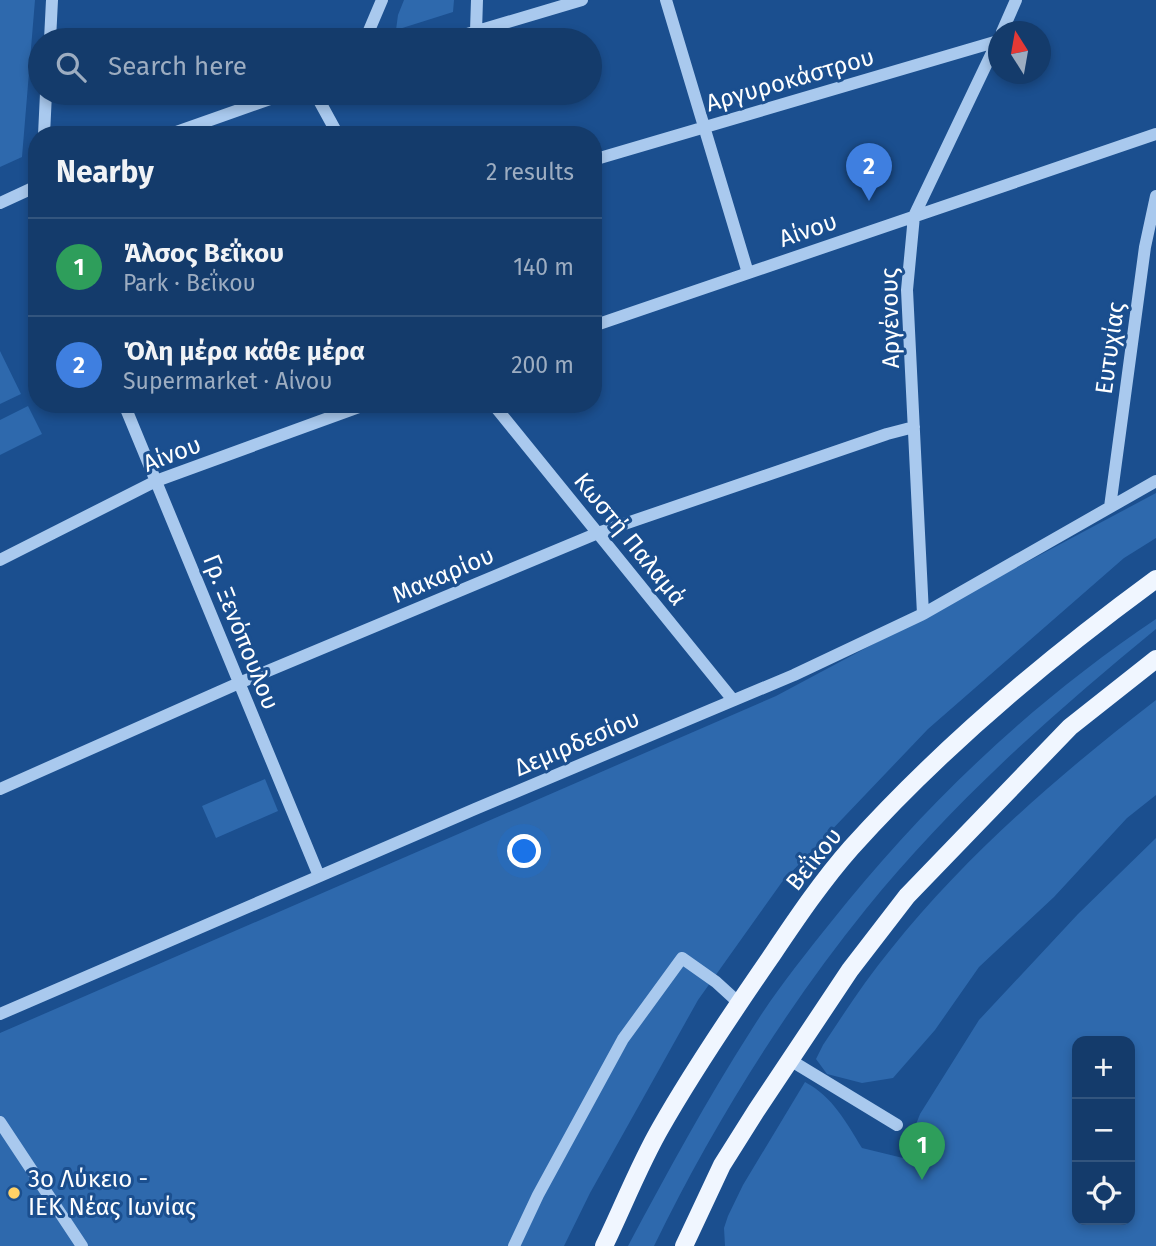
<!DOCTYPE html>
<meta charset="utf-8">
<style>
:root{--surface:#143b6b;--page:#1d4271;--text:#f1f3f6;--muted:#9dadc1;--line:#33557e;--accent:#ffd166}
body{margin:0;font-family:"Fira Sans",sans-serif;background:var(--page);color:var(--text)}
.controls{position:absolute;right:21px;bottom:21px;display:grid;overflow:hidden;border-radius:14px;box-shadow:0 4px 10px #0003}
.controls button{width:63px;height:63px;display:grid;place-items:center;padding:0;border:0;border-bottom:2px solid var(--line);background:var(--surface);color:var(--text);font:35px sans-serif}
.compass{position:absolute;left:988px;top:21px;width:63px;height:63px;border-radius:50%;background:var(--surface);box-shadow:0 4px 10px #0003;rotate:349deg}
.you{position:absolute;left:525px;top:852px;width:24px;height:24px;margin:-18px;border:5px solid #fff;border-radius:50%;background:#1a73e8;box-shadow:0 0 0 10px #1a73e833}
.badge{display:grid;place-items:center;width:46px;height:46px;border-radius:50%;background:var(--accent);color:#fff;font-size:23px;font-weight:700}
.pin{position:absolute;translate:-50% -58px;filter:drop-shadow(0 2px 4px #0008)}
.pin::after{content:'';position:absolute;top:37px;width:24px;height:21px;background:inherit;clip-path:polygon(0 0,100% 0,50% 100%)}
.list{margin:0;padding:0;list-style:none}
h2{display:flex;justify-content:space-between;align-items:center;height:91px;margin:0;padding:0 28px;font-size:30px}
h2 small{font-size:23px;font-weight:400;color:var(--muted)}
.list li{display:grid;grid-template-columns:46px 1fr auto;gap:21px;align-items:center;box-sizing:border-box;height:98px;padding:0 28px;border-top:2px solid var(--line)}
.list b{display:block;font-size:26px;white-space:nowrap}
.list p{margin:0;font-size:23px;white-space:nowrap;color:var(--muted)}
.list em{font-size:23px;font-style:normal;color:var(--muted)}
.icon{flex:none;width:38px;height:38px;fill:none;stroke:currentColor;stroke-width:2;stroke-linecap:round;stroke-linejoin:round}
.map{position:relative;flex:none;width:1156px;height:1246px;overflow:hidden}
.search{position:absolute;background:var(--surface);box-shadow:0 4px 10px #0003;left:28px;top:28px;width:574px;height:77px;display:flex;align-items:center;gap:18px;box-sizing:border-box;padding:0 24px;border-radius:38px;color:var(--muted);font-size:26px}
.panel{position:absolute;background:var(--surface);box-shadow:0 4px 10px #0003;left:28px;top:126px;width:574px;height:287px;border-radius:28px}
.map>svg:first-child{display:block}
.green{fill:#2e69ad;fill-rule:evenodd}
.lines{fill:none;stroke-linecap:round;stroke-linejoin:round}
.minor{stroke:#a9c9ee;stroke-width:12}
.major{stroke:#f0f6ff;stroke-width:18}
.poi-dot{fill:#ffd166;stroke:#1b4f8f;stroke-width:2.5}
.labels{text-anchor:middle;stroke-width:6;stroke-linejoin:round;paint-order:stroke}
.street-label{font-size:24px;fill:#fff;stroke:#1b4f8f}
.poi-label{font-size:24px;fill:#fff;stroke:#1b4f8f;text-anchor:start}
</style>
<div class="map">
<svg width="1156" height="1246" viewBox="0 0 1156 1246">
<rect width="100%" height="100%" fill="#1b4f8f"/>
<path class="green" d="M0,0H35L22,157L0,167Z
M404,0H454L453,12L396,30L398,15Z
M0,351L21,394L0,404Z
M28,406L42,434L0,455V420Z
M1156,493V538L1124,558L928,729L782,882L698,1000L590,1193L564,1246H0V1033L776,696Z
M1156,619V629C1052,714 951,804 866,909C783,1012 712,1127 654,1246H628C667,1173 707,1099 752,1029C775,992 803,957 831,922C923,806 1032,702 1156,619Z
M1156,700V795L1127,818L1054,897L979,967L935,1030L893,1078L862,1083L827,1074L816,1059L823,1045C845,1012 866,979 891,949C967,854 1060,774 1156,700Z
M265,779L278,811L216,838L202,806Z
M1156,838V1246H725L724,1228L728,1216L743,1185L805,1082C833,1097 846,1122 862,1148L903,1158L920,1114L979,1020L1078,914ZM1077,1041H1130V1220H1077Z"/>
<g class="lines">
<path class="minor" d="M666,0L748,273
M476,31L477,0
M1002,32L1016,0
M50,40L52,0
M365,40L382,0
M447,40L582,0
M315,93L338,135
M44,135L46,93
M168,135L287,93
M593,160L998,41
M0,203L37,186
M593,326L1156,134
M124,404L319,876
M493,404L733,700
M1110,507L1145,247L1156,196
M0,560L156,481L367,404
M923,614L907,290L914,216L998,40
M0,789L239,683L598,533L887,434L914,427
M0,1014L475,809L794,675L923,614L1156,481
M790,1060L897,1125
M0,1122L82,1246
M514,1246L538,1195L623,1039L682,958L716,982L739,1003"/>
<path class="major" d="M604,1246C623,1207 639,1165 661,1127C694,1069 732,1013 770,958C795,921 821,882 851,848C941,748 1048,658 1156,579
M684,1246L722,1165L756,1111L850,970L907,896L1070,727L1156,659"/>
</g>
<circle class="poi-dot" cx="14" cy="1193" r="7"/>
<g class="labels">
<g class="street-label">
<text transform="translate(790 80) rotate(-16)" y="8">Αργυροκάστρου</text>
<text transform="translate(808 230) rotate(-19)" y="8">Αίνου</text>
<text transform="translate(890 318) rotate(-91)" y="8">Αργένους</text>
<text transform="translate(1110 348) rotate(-82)" y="8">Ευτυχίας</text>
<text transform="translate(172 454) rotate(-21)" y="8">Αίνου</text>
<text transform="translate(630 539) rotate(51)" y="8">Κωστή Παλαμά</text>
<text transform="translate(443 575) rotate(-23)" y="8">Μακαρίου</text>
<text transform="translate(241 632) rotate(68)" y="8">Γρ. Ξενόπουλου</text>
<text transform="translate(577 743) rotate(-23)" y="8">Δεμιρδεσίου</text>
<text transform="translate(814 859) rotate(-51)" y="8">Βεΐκου</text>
</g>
<g class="poi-label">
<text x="28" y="1187">3ο Λύκειο -<tspan x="28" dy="28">ΙΕΚ Νέας Ιωνίας</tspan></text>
</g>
</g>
</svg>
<div class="controls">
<button>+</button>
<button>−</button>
<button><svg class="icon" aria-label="locate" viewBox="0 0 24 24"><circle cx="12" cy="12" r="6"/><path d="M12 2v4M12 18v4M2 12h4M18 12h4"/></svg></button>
</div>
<svg class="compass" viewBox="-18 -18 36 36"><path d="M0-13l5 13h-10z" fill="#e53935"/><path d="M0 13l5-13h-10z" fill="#9dadc1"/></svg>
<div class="you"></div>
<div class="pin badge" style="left:922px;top:1180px;background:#2e9e5b">1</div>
<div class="pin badge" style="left:869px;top:201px;background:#3f7fe0">2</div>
<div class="search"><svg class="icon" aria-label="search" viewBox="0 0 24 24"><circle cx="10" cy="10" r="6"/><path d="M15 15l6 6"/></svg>Search here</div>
<section class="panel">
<h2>Nearby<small>2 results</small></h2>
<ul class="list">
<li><span class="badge" style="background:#2e9e5b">1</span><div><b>Άλσος Βεΐκου</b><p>Park · Βεΐκου</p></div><em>140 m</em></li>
<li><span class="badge" style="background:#3f7fe0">2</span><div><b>Όλη μέρα κάθε μέρα</b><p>Supermarket · Αίνου</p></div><em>200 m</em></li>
</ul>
</section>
</div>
